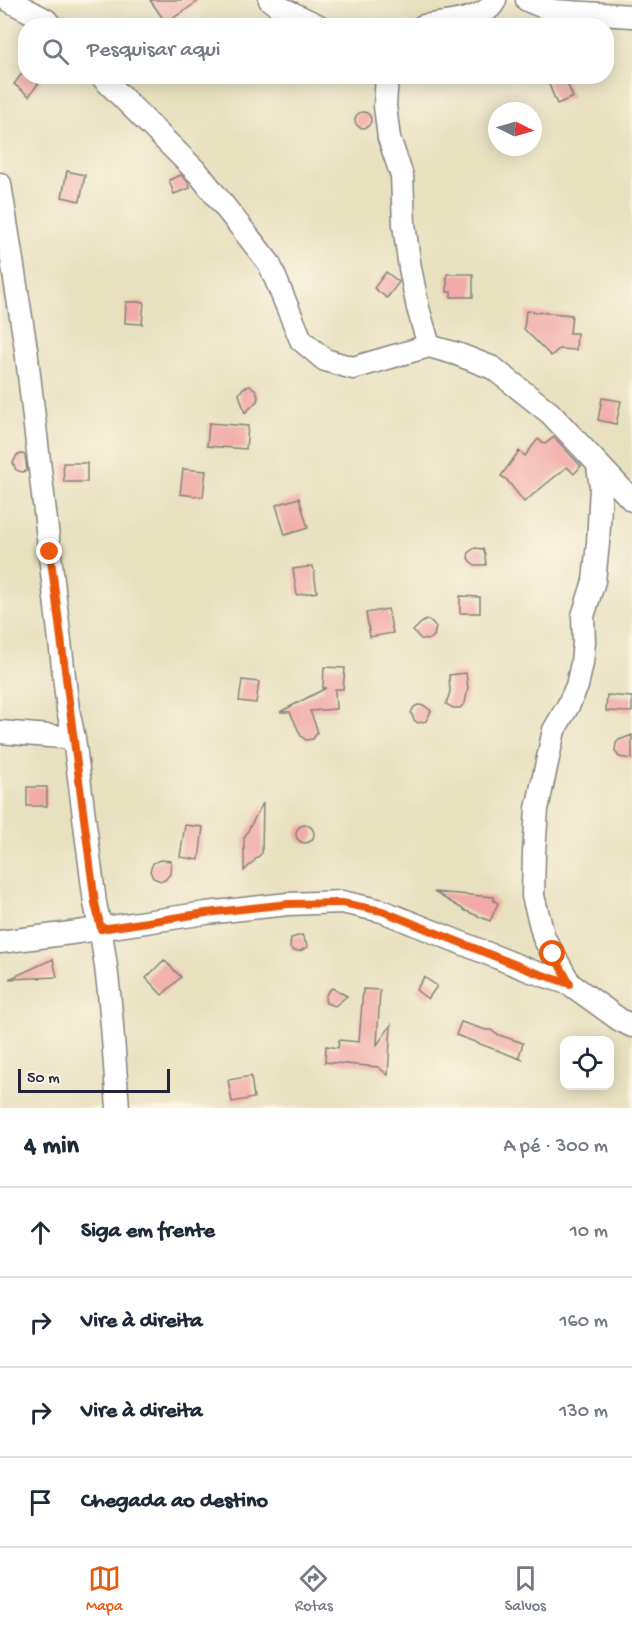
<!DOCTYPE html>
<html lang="pt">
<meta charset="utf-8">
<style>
:root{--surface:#fff;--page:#f6f6f7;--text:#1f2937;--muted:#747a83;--line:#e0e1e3;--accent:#ea580c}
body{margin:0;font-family:"Gochi Hand",sans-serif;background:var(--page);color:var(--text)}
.controls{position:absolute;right:18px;bottom:18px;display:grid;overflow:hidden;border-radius:12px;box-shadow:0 3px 15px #0003}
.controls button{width:54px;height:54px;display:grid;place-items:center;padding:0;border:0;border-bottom:2px solid var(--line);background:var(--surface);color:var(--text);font:30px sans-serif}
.compass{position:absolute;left:488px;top:102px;width:54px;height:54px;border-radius:50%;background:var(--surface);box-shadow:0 3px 15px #0003;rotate:95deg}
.scale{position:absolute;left:18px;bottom:15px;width:152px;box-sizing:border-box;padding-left:6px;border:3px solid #22223b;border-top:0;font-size:16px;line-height:21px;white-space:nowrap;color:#22223b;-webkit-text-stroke:4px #fcf5e5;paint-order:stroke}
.stop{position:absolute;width:18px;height:18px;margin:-14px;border:4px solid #ea580c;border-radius:50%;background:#fff}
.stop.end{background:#ea580c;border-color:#fff;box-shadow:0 2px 6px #0008}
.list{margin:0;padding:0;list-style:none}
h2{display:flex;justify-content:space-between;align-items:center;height:78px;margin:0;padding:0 24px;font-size:26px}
h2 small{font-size:20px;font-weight:400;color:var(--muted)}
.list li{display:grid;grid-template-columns:39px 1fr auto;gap:18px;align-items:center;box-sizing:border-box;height:90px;padding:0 24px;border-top:2px solid var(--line)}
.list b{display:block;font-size:22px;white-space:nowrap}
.list em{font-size:20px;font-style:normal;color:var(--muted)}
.icon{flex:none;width:33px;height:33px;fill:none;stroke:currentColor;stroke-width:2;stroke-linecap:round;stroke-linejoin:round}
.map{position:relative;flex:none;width:632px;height:1108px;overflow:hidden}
.search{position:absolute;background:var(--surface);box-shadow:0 3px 15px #0003;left:18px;right:18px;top:18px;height:66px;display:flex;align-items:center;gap:15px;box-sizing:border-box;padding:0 21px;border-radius:24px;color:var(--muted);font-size:22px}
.sheet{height:438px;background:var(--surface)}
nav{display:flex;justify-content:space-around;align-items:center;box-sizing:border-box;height:84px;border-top:2px solid var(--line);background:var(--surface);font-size:16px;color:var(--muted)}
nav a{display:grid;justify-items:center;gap:3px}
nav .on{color:var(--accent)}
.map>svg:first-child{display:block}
.building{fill:#f1aaa7}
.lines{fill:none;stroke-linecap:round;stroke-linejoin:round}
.minor-casing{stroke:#85827d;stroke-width:25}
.minor{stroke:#fff;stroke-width:22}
.route{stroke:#ea580c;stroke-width:8}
</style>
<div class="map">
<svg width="632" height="1108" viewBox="0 0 632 1108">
<rect width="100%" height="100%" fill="#fcf5e5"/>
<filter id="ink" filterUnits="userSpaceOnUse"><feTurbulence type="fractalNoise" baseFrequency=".0167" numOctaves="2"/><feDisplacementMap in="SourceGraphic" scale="12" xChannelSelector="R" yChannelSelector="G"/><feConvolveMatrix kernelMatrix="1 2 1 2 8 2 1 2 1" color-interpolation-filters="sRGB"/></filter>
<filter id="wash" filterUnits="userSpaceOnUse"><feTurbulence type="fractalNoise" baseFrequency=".008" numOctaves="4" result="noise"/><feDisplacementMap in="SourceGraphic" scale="24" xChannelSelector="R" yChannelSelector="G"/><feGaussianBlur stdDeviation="1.35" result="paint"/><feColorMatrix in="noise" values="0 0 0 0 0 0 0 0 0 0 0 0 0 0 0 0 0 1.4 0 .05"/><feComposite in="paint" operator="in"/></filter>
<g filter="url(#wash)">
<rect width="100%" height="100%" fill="#e8e1bf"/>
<g id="blocks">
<path class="building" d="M150,0H200L166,23Z
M24,71L26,73V76H44L29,96L14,84Z
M560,76H564L573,97L557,104L548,82Z
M355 120a8 8 0 1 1 16 0a8 8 0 1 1-16 0Z
M67,171L85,175L80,201L62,197Z
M181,175L188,182L190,188L174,194L169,180Z
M386,272L399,282L387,298L374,288Z
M447,274H473V297H451V292H447Z
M126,302H144L142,324L125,323Z
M526,311L572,315L570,333H577L576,350L559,349L551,356L524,329Z
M250,386L256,390L258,397L257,401L245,413L239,394L243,388Z
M602,398L621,401L616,424L598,420Z
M209,423L248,426L246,449L207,446Z
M554,437L581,466L574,474L567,467L524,502L507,480L501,476L519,451L525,456L538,439L545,444Z
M22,454L25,455L27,471L22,472L16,470L13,463L17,455Z
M63,463H87V482H64Z
M183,469L206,471L203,497L180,494Z
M299,498L308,528L285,535L276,505Z
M475,548L483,549L485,554L486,565H475L470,561L468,558L469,552Z
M313,566L317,592L297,595L293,569Z
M460,596L480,597V613H460Z
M388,609L393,633L370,637L366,613Z
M426,620L432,622L436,627L434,636L428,640L421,639L413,631L421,623Z
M324,667L345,668L343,689H335L336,709L310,711L317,729V733L313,739L306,740L301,736L290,712H280L326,688H323Z
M466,673L468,688L465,703L460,708H453L446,704L450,692L449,675Z
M242,680L259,682L256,703L239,701Z
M607,695L632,697V712L606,711Z
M418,705L425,706L431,711L426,721L418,723L414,720L411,713L414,707Z
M632,735V759L619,757L615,751L616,743L619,740Z
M27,787H47V806H27Z
M263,803L262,853L244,871V838Z
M296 834a9 9 0 1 1 18 0a9 9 0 1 1-18 0Z
M185,825L203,827L199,860L180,857Z
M160,860L171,861L170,874L165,880L161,881L153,878L150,871L153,863Z
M434,892L494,897V901L498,903L490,921L466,911Z
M302,935L308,947L300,951H294L290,948L291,938Z
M53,959L57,977L10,979H9Z
M164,960L181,977L162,995L146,978Z
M424,977L437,986L428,999L416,990Z
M332,988L347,996L335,1006L326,1003L325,998L327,993Z
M363,989L380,990L377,1045L391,1025L388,1075L378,1067L325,1062L326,1046L338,1048L339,1040L359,1042Z
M461,1022L486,1030H491L496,1034L523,1043L519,1056L523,1060L456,1035Z
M251,1076L254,1098L232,1102L228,1080Z"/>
</g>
</g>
<g filter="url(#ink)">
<use href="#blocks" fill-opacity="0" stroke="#85827d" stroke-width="1.5"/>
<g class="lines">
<defs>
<path id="minor" d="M8,0L46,20L51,26
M270,0L281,8L319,26
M527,0L553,11L632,16
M423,26C442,23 487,21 495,0
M101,76L199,174L269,263L301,340L325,360L353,368L429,346
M387,76L385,106L389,138L402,176L404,224L410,268L418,308L429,346L457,354L493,368L550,413L632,500
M0,184L26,349L68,710L74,738L95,903C110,970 113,1040 118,1108
M0,732L74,738
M0,942L71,933L206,913L288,904L342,902L382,911L531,971L570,984L620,1020L632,1026
M570,984L544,938L533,896L534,853L537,809L554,730L568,706L577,686L582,663L584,642L583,616L594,581L598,543L601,487L598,466"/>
</defs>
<use href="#minor" class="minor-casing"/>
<use href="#minor" class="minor"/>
</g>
</g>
<g class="lines" filter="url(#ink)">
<path class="route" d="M50,552C64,669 80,786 95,903L101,929L206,913L288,904L342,903L382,911L531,971L570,984L553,954"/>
</g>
</svg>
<div class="controls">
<button><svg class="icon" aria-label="locate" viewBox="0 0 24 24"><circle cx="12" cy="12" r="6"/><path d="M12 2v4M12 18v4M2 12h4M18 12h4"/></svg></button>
</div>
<svg class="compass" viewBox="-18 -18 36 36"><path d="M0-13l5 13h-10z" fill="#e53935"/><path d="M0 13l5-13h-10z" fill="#747a83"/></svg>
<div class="scale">50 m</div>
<div class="stop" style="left:553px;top:954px"></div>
<div class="stop end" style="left:50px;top:552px"></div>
<div class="search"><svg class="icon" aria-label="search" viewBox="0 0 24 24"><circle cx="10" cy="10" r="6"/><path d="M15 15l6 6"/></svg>Pesquisar aqui</div>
</div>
<section class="sheet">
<h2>4 min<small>A pé · 300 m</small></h2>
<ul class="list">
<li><svg class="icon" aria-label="ahead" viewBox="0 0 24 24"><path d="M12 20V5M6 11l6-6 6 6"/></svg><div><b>Siga em frente</b></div><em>10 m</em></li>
<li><svg class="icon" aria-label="right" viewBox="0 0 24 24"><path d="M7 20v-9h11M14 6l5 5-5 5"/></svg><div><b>Vire à direita</b></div><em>160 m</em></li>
<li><svg class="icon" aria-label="right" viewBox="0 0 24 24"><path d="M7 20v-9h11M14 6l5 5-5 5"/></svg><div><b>Vire à direita</b></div><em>130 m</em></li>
<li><svg class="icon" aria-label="arrive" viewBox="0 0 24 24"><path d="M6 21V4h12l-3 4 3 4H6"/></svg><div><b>Chegada ao destino</b></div></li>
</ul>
</section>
<nav>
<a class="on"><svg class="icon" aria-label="map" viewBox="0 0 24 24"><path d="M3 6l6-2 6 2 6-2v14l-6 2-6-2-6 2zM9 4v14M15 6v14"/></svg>Mapa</a>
<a><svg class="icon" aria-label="directions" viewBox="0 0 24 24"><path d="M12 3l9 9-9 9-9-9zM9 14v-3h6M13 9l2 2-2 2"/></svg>Rotas</a>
<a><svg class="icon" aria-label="saved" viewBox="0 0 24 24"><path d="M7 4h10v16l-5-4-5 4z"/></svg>Salvos</a>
</nav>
